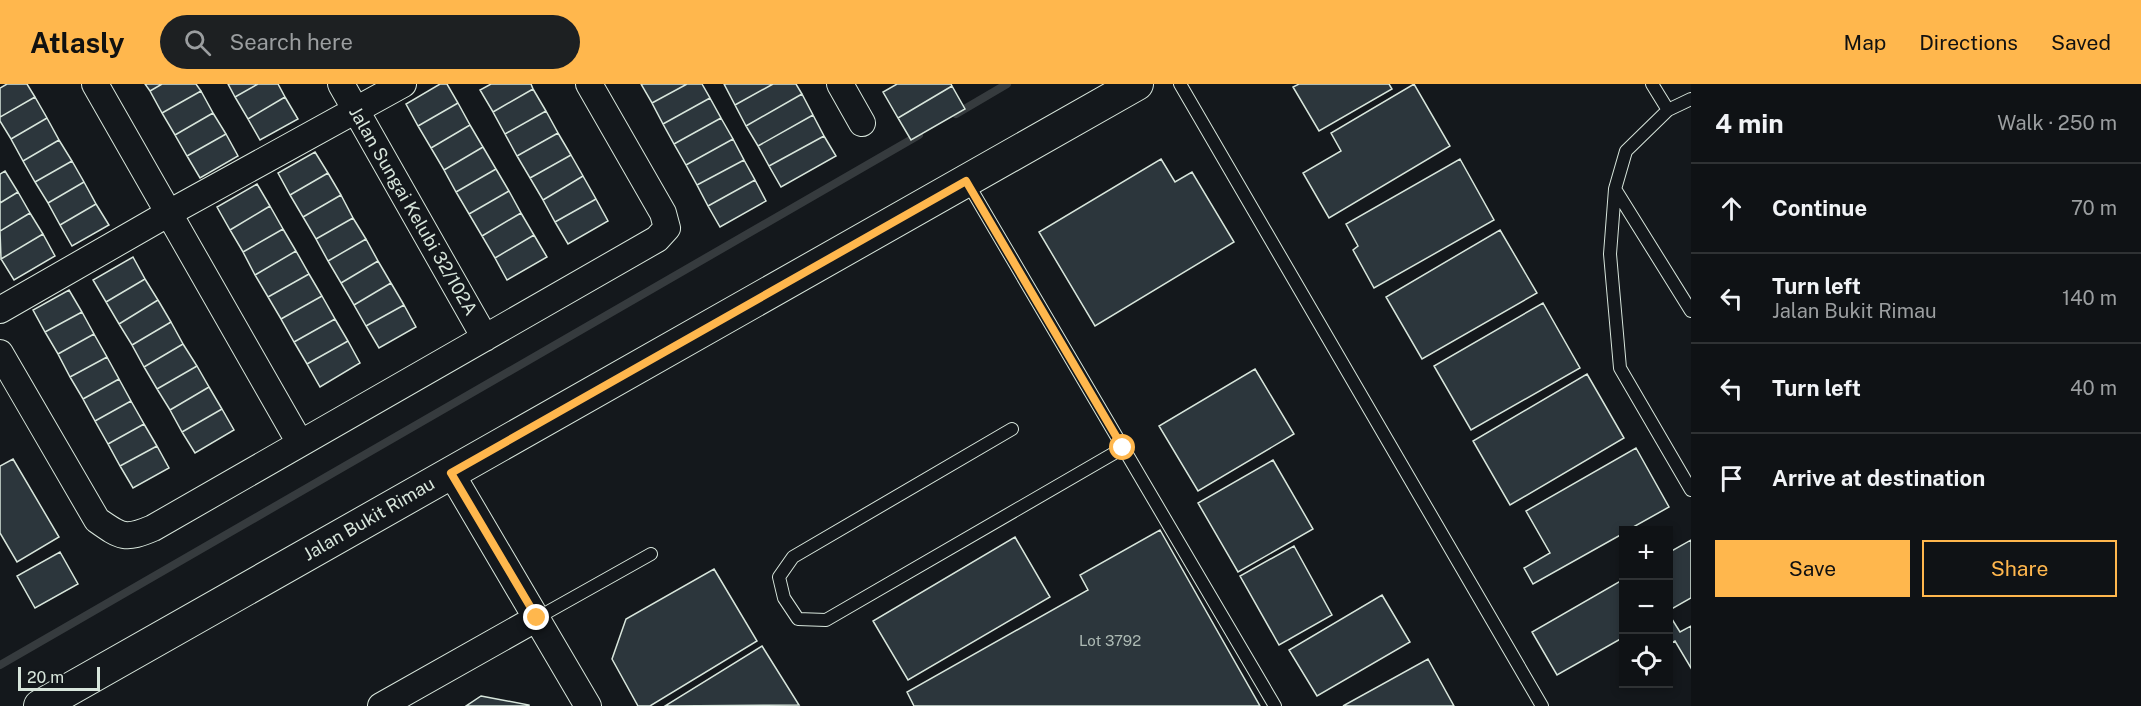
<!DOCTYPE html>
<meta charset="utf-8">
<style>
:root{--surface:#0f1215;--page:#1d2022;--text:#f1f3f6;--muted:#9b9ea0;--line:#2f3234;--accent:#ffb74d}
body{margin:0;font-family:"Public Sans",sans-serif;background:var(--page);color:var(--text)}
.controls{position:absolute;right:18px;bottom:18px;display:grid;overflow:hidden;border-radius:0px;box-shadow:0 3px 9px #0003}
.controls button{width:54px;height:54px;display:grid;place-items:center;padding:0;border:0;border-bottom:2px solid var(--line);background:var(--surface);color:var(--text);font:30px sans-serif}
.scale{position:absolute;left:18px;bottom:15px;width:82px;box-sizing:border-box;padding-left:6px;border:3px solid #d8e6dc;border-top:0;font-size:16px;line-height:21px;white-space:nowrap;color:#d8e6dc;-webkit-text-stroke:4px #14181c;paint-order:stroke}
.stop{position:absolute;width:18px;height:18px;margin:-14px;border:4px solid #ffb74d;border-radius:50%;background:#fff}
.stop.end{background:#ffb74d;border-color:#fff;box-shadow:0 2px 6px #0008}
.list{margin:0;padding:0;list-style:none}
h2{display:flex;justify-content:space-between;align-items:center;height:78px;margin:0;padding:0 24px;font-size:26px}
h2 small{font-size:20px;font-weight:400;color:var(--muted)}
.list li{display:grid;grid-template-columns:39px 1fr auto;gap:18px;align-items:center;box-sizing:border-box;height:90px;padding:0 24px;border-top:2px solid var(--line)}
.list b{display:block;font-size:22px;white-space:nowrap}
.list p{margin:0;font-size:20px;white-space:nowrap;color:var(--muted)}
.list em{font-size:20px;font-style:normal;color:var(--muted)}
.actions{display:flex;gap:12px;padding:18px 24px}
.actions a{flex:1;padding:14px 0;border:2px solid var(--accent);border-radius:0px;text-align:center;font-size:21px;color:var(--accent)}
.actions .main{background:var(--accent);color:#111}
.icon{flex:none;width:33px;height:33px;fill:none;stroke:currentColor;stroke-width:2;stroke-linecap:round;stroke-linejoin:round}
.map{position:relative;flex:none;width:1691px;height:622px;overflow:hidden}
header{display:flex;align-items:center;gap:36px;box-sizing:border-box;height:84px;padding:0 30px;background:var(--accent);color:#111}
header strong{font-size:28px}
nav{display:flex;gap:33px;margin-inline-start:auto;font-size:21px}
.search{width:420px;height:54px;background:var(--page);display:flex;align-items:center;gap:15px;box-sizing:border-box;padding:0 21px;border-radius:33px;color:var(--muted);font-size:22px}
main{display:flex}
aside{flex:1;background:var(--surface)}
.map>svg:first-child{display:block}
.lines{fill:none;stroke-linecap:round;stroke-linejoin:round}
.stream{stroke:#363b3e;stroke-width:8}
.building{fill:#2c363c;stroke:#d8e6dc;stroke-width:1.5}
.service-casing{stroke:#d8e6dc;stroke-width:14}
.minor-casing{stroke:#d8e6dc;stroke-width:28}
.tertiary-casing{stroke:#d8e6dc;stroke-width:34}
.service{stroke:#14181c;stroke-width:12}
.minor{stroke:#14181c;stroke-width:26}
.tertiary{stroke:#14181c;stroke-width:32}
.route{stroke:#ffb74d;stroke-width:8}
.labels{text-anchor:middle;stroke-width:4.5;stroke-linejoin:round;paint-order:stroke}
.number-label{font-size:15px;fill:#adbab4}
.street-label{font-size:18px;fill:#d8e6dc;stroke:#14181c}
</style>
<header>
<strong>Atlasly</strong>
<div class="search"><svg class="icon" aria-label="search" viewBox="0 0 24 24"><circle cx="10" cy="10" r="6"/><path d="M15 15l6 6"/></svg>Search here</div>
<nav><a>Map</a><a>Directions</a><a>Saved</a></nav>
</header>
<main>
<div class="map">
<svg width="1691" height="622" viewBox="0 0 1691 622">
<rect width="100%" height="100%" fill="#14181c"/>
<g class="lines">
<path class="stream" d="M956,30L1007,0
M0,581L919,51"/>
</g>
<path class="building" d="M7,0H27L35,13L0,33V4Z
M145,0H162L150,7Z
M162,0H196L201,7L162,29L150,7Z
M228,0H258L235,13Z
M258,0H278L285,13L248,35L235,13Z
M440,0H447L458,19L418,42L406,20Z
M491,0H531L533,5L493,28L480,6Z
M641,0H687L652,19Z
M687,0H702L710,14L663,40L652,19Z
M724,0H773L735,21Z
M773,0H796L802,10L746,42L735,21Z
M897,0H951L952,2L898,34L883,8Z
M1299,0H1389L1392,5L1319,47L1293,3Z
M1414,0L1450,62L1329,134L1303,89L1341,67L1331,49Z
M952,2L965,25L911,56L898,34Z
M533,5L546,27L505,50L493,28Z
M201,7L213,29L175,51L162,29Z
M802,10L813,31L758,62L746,42Z
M35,13L47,34L11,55L0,37V33Z
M285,13L298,35L260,56L248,35Z
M710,14L721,34L674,60L663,40Z
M458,19L470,41L431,64L418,42Z
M546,27L558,49L517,72L505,50Z
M213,29L226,50L187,72L175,51Z
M813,31L824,52L769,82L758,62Z
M47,34L59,56L23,77L11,55Z
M721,34L733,55L686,81L674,60Z
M470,41L483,63L444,86L431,64Z
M558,49L571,71L530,94L517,72Z
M226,50L238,72L200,94L187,72Z
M824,52L836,72L781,103L769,82Z
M733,55L744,76L697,101L686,81Z
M59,56L72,77L35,98L23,77Z
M483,63L496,85L456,108L444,86Z
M315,68L328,89L290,111L278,89Z
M571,71L583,92L543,116L530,94Z
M1161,75L1175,98L1192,88L1234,158L1095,242L1039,148Z
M1460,75L1494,136L1374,204L1353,166L1358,162L1346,140Z
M744,76L755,96L708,122L697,101Z
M72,77L84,98L48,119L35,98Z
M496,85L509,107L469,130L456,108Z
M5,87L18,108L0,119V90Z
M328,89L341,111L303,133L290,111Z
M583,92L596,115L555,138L543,116Z
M755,96L766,117L720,143L708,122Z
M84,98L96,120L60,141L48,119Z
M257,100L270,122L230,146L217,123Z
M509,107L521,129L482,152L469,130Z
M18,108L30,129L0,147V119Z
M341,111L353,134L316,155L303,133Z
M596,115L608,137L568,160L555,138Z
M96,120L109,141L72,162L60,141Z
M270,122L283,145L243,168L230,146Z
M30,129L43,150L1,175L0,147Z
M521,129L534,151L495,174L482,152Z
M353,134L366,155L328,177L316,155Z
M283,145L296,167L255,191L243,168Z
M1500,146L1537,209L1422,275L1386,213Z
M43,150L55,172L14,196L1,175Z
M534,151L547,173L507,196L495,174Z
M366,155L378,177L341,199L328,177Z
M296,167L309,190L268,213L255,191Z
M133,173L145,195L106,218L93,196Z
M378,177L391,199L354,221L341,199Z
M309,190L322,212L281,235L268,213Z
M145,195L158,216L119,240L106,218Z
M391,199L404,221L366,242L354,221Z
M69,206L82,228L45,248L33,226Z
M322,212L335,235L294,258L281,235Z
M158,216L171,238L132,261L119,240Z
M1543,219L1580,284L1471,346L1434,282Z
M404,221L416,243L379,264L366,242Z
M82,228L94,250L58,270L45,248Z
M335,235L348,257L307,280L294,258Z
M171,238L183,260L144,283L132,261Z
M94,250L107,273L70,293L58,270Z
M348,257L360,279L320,303L307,280Z
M183,260L197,282L157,305L144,283Z
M107,273L119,295L83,315L70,293Z
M197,282L209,303L170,326L157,305Z
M1255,285L1294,350L1198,407L1159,342Z
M1587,290L1624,354L1510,421L1473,357Z
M119,295L131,317L95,337L83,315Z
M209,303L222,325L182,348L170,326Z
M131,317L144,340L108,360L95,337Z
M222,325L234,346L195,369L182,348Z
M144,340L157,362L120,382L108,360Z
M157,362L169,384L133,404L120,382Z
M1636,364L1669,423L1628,446H1624V449L1533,500L1524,484L1550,469L1526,427Z
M13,375L59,453L17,478L0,449V382Z
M1273,376L1313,445L1238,488L1198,419Z
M1160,446L1260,622H914L907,608L1088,506L1080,491Z
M1015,453L1050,513L908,596L873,537Z
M1691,456V514L1668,527V469Z
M1294,462L1332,531L1279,561L1240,492Z
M60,468L78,500L35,524L17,492Z
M714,485L757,557L650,622H638L612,575L626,535Z
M1624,495V553L1557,591L1532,548Z
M1382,511L1410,558L1317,612L1289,566Z
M1670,532L1680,548L1691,542V584L1675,557L1668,561V534Z
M762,562L799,621L665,622Z
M1428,575L1454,622H1343Z
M481,612L529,621V622H466Z"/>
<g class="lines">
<defs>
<path id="service" d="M1180,0L1542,622
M1652,0L1668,26L1626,67L1615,105L1610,170L1620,284L1691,406
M1668,26L1691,15
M967,98L1275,622
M1615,105L1691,227
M1012,345L793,473L779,493L784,514L798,535L826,536L1123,364
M537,534L651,470"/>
<path id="minor" d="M95,0L300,359
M341,0L485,254
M840,0L862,39
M0,226L169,129L403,0
M0,269L97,436C121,453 125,456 153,444L657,155L667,144L663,129L589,0
M451,389L588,622
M381,622L537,534"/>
<path id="tertiary" d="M40,622L1137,0"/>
</defs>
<use href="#service" class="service-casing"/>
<use href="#minor" class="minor-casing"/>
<use href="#tertiary" class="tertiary-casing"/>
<use href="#service" class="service"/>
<use href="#minor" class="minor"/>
<use href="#tertiary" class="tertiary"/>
</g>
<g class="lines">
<path class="route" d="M537,534L451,389L966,97L1123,364"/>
</g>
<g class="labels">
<g class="number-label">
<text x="1110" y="562">Lot 3792</text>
</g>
<g class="street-label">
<text transform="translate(413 127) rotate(60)" y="6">Jalan Sungai Kelubi 32/102A</text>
<text transform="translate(369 435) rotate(-30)" y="6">Jalan Bukit Rimau</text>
</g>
</g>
</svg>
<div class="controls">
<button>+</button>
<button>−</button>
<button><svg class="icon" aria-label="locate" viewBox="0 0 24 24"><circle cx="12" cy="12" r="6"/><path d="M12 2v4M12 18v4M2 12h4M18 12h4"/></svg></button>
</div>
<div class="scale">20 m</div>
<div class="stop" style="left:1123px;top:364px"></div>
<div class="stop end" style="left:537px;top:534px"></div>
</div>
<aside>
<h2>4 min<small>Walk · 250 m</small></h2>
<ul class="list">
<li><svg class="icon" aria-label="ahead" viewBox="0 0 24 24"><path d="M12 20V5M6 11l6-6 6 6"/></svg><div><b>Continue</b></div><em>70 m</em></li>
<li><svg class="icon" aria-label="left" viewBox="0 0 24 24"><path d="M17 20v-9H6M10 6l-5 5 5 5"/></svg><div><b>Turn left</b><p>Jalan Bukit Rimau</p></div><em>140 m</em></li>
<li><svg class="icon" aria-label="left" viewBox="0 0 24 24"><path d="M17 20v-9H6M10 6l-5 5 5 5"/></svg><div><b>Turn left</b></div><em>40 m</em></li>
<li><svg class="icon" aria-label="arrive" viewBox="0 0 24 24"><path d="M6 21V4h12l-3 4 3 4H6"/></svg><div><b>Arrive at destination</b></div></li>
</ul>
<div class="actions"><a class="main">Save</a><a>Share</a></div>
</aside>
</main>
